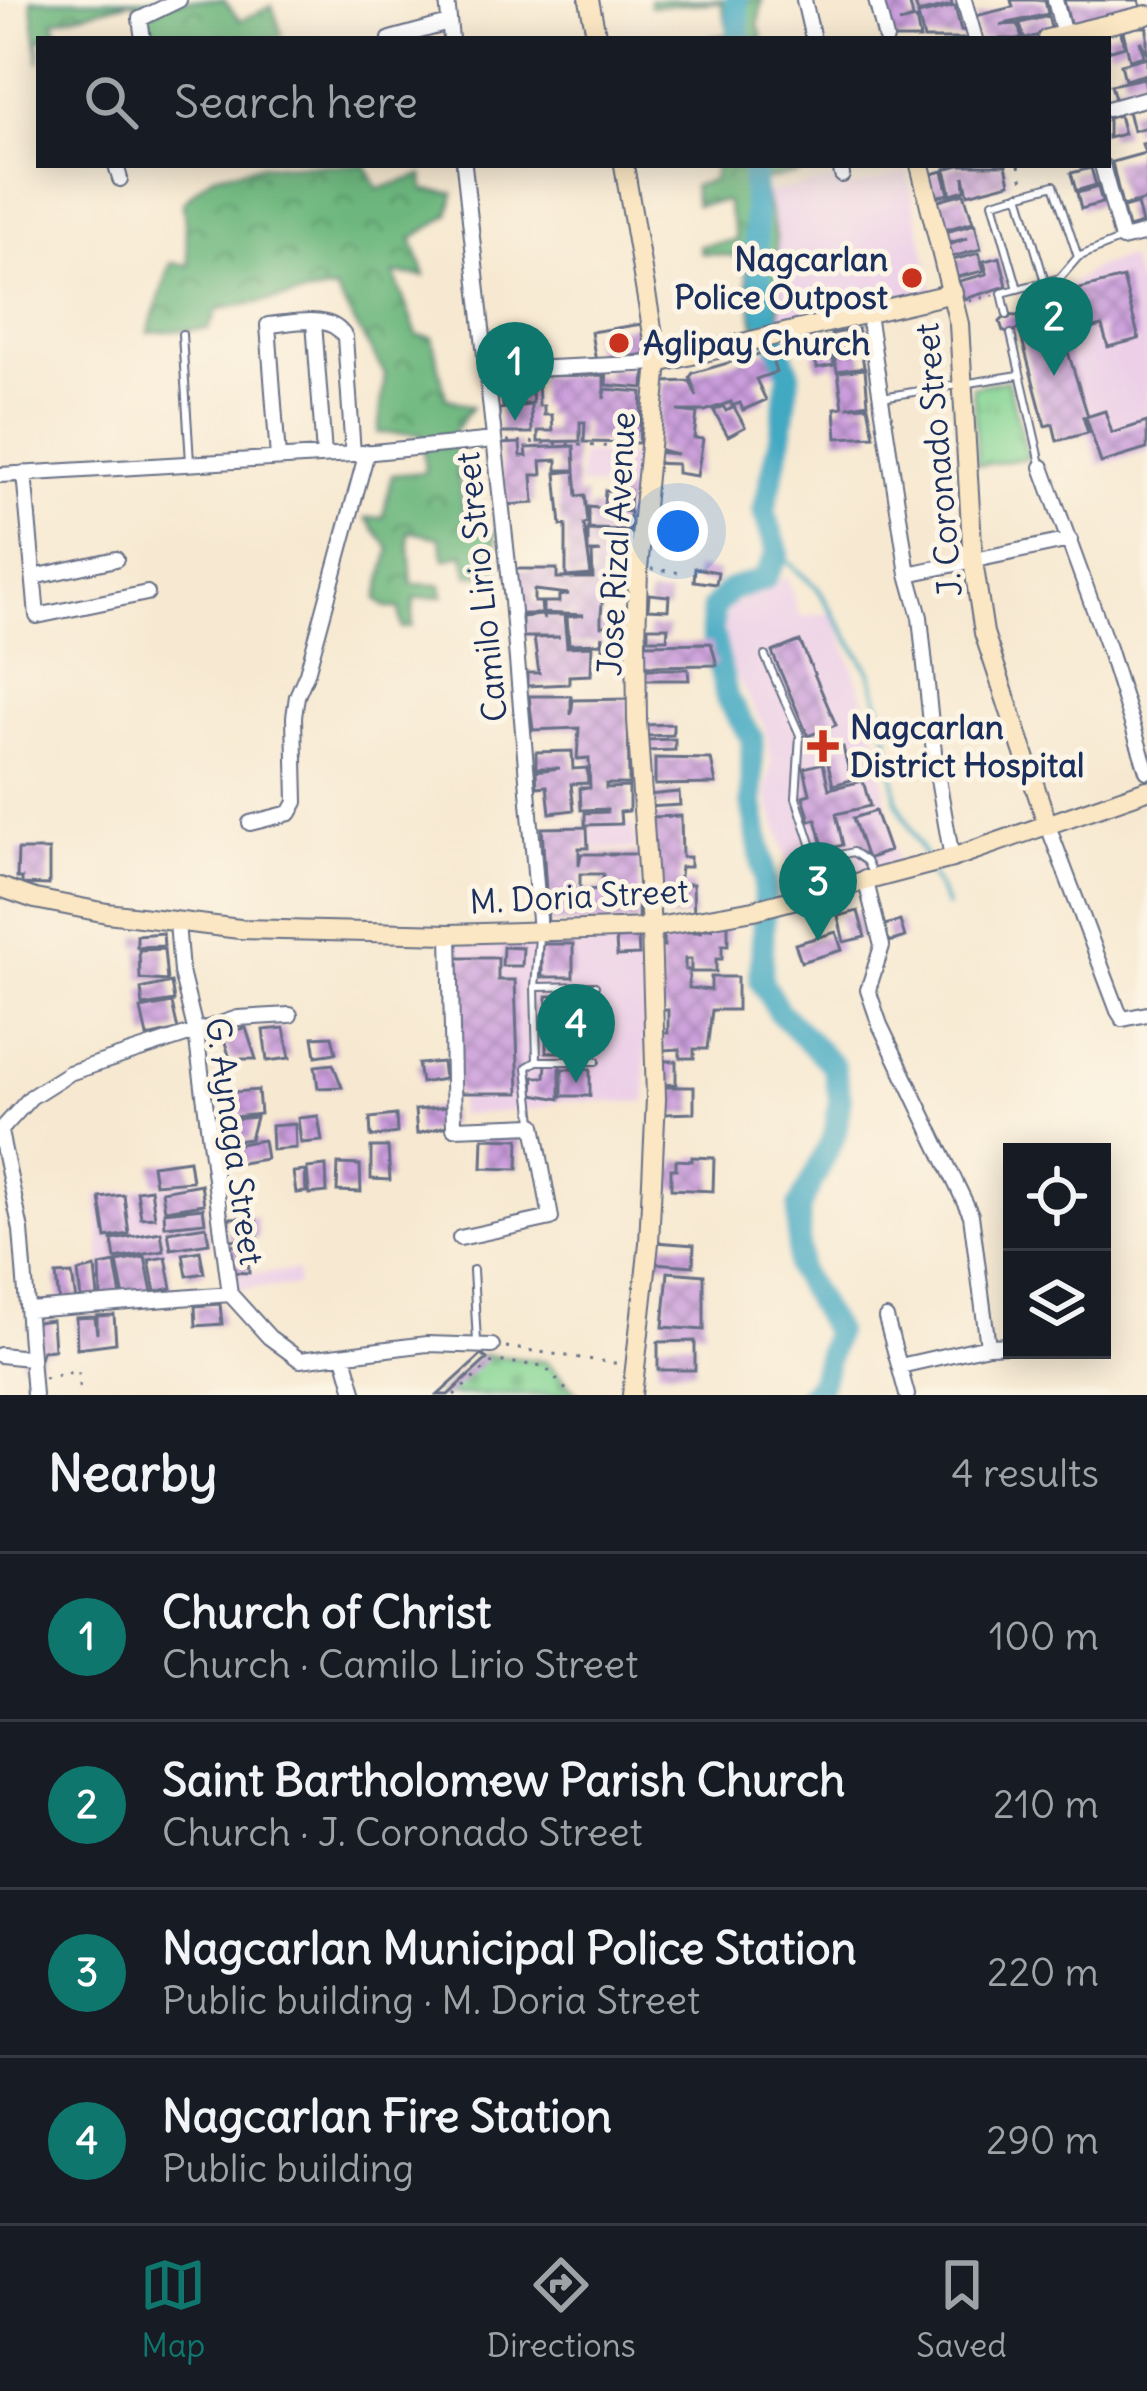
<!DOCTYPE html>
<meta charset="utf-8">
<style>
:root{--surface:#171b24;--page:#20242c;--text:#f1f3f6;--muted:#9ea1a6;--line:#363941;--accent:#0f766e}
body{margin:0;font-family:Delius,sans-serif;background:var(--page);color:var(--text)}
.controls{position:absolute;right:36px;bottom:36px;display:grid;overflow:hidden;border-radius:0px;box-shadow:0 6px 30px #0003}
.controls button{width:108px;height:108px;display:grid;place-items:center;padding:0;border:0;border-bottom:3px solid var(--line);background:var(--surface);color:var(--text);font:60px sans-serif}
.you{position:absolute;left:678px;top:531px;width:42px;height:42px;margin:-30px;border:9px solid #fff;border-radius:50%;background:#1a73e8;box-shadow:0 0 0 18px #1a73e833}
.badge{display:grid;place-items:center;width:78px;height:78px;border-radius:50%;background:var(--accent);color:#fff;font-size:39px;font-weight:700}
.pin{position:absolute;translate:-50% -99px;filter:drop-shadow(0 3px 6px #0008)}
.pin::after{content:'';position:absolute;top:63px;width:42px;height:36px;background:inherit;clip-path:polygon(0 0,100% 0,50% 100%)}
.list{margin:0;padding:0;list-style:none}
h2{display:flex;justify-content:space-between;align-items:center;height:156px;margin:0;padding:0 48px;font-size:51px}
h2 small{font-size:39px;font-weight:400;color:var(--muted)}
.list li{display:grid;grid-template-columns:78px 1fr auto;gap:36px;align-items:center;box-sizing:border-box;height:168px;padding:0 48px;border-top:3px solid var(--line)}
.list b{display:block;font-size:45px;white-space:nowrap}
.list p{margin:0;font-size:39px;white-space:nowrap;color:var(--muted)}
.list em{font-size:39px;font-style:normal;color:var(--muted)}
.icon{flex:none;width:66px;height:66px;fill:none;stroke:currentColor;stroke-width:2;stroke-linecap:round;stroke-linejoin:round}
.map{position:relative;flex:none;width:1147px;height:1395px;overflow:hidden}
.search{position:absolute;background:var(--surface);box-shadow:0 6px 30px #0003;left:36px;right:36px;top:36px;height:132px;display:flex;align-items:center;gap:30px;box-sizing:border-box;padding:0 42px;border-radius:0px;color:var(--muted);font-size:45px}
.sheet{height:828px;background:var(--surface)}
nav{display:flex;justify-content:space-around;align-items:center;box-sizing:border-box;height:168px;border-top:3px solid var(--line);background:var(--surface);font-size:33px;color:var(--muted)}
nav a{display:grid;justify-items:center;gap:6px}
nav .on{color:var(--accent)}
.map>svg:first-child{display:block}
.built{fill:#edd0e8}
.forest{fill:url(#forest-crowns);stroke:#44736e;stroke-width:3}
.cemetery{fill:url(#cemetery-stones);stroke:#51827a;stroke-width:3}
.park{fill:url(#park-tufts);stroke:#51827a;stroke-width:3}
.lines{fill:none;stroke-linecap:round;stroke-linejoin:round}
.stream{stroke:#42a9c2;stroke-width:4.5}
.river{stroke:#42a9c2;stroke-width:24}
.building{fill:url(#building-cross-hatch);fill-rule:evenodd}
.lane-casing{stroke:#687086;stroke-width:10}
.street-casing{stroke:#687086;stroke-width:18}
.secondary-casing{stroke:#687086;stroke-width:22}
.path{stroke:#687086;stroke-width:3;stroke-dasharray:3 9;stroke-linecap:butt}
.lane{stroke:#fff;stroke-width:6}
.street{stroke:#fff;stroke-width:14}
.secondary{stroke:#fbe7c3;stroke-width:18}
.poi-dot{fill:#c8321e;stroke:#fcf5e5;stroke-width:4.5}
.labels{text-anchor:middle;stroke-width:10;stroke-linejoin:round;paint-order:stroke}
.poi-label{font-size:33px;font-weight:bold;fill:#1b2f5e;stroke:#fcf5e5;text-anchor:start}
.street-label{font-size:33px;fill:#1b2f5e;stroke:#fcf5e5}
</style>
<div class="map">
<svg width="1147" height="1395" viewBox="0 0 1147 1395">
<defs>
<pattern id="forest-crowns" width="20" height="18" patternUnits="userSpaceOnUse" patternTransform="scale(3)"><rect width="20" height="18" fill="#6db77e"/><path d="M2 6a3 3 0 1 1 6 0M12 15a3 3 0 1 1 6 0" fill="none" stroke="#59956a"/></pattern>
<pattern id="cemetery-stones" width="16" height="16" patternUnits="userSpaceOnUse" patternTransform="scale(3)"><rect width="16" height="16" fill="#87d695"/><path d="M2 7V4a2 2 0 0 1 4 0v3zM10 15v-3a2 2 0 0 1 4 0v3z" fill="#74b883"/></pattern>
<pattern id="park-tufts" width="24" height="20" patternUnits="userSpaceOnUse" patternTransform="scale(3)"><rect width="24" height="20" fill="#87d695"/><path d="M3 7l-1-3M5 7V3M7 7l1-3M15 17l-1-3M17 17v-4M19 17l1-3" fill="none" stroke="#74b883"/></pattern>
<pattern id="building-cross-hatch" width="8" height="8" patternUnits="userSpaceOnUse" patternTransform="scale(3)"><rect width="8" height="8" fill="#cb9ddc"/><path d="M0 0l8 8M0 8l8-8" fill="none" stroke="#a480b6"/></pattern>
</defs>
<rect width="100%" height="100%" fill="#fcf5e5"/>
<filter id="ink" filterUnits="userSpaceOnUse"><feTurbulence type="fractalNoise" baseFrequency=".00833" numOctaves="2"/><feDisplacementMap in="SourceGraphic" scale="24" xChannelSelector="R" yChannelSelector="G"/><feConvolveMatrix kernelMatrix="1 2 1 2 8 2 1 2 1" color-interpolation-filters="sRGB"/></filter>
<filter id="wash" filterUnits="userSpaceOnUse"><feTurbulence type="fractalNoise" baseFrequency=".004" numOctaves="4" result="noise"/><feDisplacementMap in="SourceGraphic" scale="48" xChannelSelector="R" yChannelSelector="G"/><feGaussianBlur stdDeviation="2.7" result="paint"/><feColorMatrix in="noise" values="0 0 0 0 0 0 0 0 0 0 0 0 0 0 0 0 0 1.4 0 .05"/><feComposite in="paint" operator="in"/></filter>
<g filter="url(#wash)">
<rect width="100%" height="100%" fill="#f7e9d1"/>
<path class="built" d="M907,172L933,289L792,325L775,320L765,193L845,178L849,188Z
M1128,257L1138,284L1147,282V452L1098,466L1083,417L1088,415L1052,296L1095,268Z
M581,453L635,457L633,490L579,486Z
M787,576L800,616L833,613L875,728L898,867L797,894L766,793L771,763L765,728L719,647L728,607Z
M590,825H633L636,849H590Z
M643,935L646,1102L561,1101L535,1109L459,1115L454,943Z
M201,1180L211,1247L101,1264L97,1195Z
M297,1271V1286L230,1290V1274Z"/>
<path class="forest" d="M31,0H224L240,21L272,6L282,35L270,39H160L133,1L53,21L61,39H39V63Z
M650,0H762L758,25L763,39H705L729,34L721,2L650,6Z
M262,165H365L378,189L423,175L424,190L454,193L449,215L412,238L425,276L394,274L417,335L432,337L446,398L472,407L452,434L465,519L495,532L498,575H468L464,553L445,560L440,538L408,531L412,584L441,585L443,596L414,599L412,627L402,628L399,608H387L377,600L390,549L366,518L383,517L392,475L425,472L422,434L378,433L385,374L335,290L218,309L208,329L148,332L171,263L189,265L183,202L213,175Z
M715,165H796L798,174L762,180L776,237L780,326L756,333L744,257L701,253L700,246L737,240L726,201L696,205L693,186L713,180Z"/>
<path class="cemetery" d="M482,1355L546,1361L579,1395H438Z"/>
<path class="park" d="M1007,380L1028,458L978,465L973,387Z"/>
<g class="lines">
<path class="stream" d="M778,553L818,589L870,672L887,731L897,801L925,857
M930,872L947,906"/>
<path class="river" d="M736,0L739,39
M753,165L757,258L765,310L789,373L781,437L764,511L778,553L764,579L730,590L713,608L712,631L727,699L752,738V802L765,879L761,981L779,1012L833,1065L840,1098L835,1135L799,1207L798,1269L835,1332L820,1385L809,1395"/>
</g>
<g id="blocks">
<path class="building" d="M881,0H909L913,18L899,23L916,19L920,39H890Z
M914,0H951L952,5L918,13Z
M1011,0H1045L1048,14L1000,25L1018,24L1022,39H980L975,16L1013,7Z
M1064,0H1139L1141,7L1071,28Z
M955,6L961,31L966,30L968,39H924L918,15Z
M1048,16L1052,32L1024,39L1020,23Z
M1137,27H1147V53L1140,41L1144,56L1130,60L1123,31Z
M1120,30L1125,46L1108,51V39H1089Z
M1147,57V74L1125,80L1121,64Z
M1144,78L1147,92L1116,102L1111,85Z
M1147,106V127L1133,131L1128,111Z
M1119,115L1124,134L1108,138V118Z
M1147,143V200L1122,206L1112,162L1145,153L1142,144Z
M959,165H1006L1010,183L968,194L964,176L965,190L951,194L945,169Z
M1091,168L1096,185L1076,191L1071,173Z
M943,171L949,194L934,197L928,175Z
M1098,187L1102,203L1081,209L1077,193Z
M964,193L973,222L944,230L935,201Z
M1137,204L1142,224L1128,228L1123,208Z
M975,224L981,249L952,257L949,245L968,238L948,243L945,232Z
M979,253L984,271L957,277L953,260Z
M1000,257L1007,286L964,299L959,281L987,274L984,261Z
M1123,278L1139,339L1108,347L1102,326L1063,336L1088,416L1083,417L1088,433L1057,441L1053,424L1045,426L1019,328L1009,334L1003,331L1000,322L1007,315L1016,316L1055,306L1052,296Z
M642,324L646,354L596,362L591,332Z
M858,329L864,367L837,371L831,334Z
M829,337L834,365L817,368L812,341Z
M769,351L776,372L756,379L766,400L743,410L740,403L732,406L731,402L705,411H677L697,413L694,438L703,439L697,476L677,473V464L652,463L653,452L677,454L656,449L663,382L690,381L697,397L690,377L693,373Z
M607,369L645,371L644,388L606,385Z
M865,369L868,403L847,407L868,406L874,436L837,438L835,408L843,407L838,372Z
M604,375V399L606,389L642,392L639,443L584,442L585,422H580V441L538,442V431H553L552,415H544V406H539L538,376Z
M531,383L533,403L503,407L501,385Z
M531,405L532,433H500L499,409Z
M723,406L726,411L734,407L745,427L728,436L714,411Z
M1105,411L1112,433L1147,422V449L1101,463L1086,417Z
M520,443L521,456H527L526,448L574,446L575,470H557V460L541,461L542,475H532L534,503L506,505L500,444Z
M575,471L577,496L585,495L588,523L584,524L591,575L566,577V525L561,526L556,473Z
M605,490L630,491L629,509L604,508Z
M589,507L630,512V530L589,529Z
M588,530L629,532L630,593H603L601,615V626L625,625V652H603V635L601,643L569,644L567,617L584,615L543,613V602H559V596L569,594L534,590V602H541L542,614H520L515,569H557V578H593L592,553L601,552H588Z
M695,568L718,572L716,584L694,581Z
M649,594L669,596L668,610L648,609Z
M542,615L544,619L543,615H564L567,647L592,646L591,675L569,676V684L527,686V673H539L534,638L560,637H522V617Z
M648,627H668L667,639H648Z
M800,641L836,725L808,736L772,652Z
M711,643L717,665L642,666V644Z
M642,669H688L689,680H642Z
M529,696H571V715L573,700L628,699L629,784H606V788L629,787V811L620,812L621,824L585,825V813L607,812V809L581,810L580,788H590L589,758L577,759L579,728L533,730Z
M673,724V735L645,736L644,725Z
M675,739V750L646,751V740Z
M843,747L851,780L833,785L825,751Z
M572,751L573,769L587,768L588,783L571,784L574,810L550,813L547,786L537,787L536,771L560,768H536V752Z
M655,758L711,759L716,784L655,785Z
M823,763L829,789L863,781L870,806L836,814L843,845L824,850L816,819L810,821L803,796L810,794L804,768Z
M679,792L680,805L648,807L647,795Z
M875,811L889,851L867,859L853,818Z
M681,816L682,857H690V867H681L679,884H693L694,918H660L651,817Z
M587,827L588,848H579V866L581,854H639L638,923L548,924L542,828ZM580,874H603V887H613V897L611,889L580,890Z
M18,850H49V885L22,884V878H17Z
M858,911L865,937L844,942L838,916Z
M900,921L905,937L889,942L884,925Z
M728,924V945H722V959H716V972H691V959H685V970H689V988L711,990V977H737V1010H712L707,1049H694V1058H680V1049L664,1050L663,1033H668V1010H661L659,946H664L663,932H701V929H712V925Z
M836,932L842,950L801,962L795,944Z
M163,933L164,946L137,947V935Z
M638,938L639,955L617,956L616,939Z
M542,944H573V977H542Z
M503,947L523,948L522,966H502Z
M164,949L167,981L140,979L139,950Z
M457,958H498V980H515L519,1093H456Z
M171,982L174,1001L143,1006L141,989Z
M547,996H586V1015H594L593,1036H586V1052H546Z
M172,1003L178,1030L147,1037L141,1009Z
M246,1028L256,1059H230L222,1032Z
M284,1028L290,1058L267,1061L263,1030Z
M332,1036L336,1053L316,1056L313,1037Z
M661,1061H676V1084L661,1085Z
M442,1062L444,1079L421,1083L418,1064Z
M333,1064L342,1087L318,1088L315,1066Z
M546,1064H560V1099L533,1094L534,1077H545Z
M562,1069H590V1096H562Z
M664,1087H694V1113L664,1114Z
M258,1090L260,1114L225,1118L222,1093Z
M449,1107L450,1125L417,1134L415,1110Z
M396,1115L397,1133L371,1137L370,1118Z
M318,1116L322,1141L301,1143L298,1118Z
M256,1117L250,1139L227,1142L224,1120Z
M295,1124L296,1148L272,1150L271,1126Z
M483,1138L519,1139L518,1169L482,1168Z
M263,1140L266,1159L229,1165L227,1146Z
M371,1147H388L390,1180L371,1179Z
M692,1157L714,1158L713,1191L671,1189V1169H676V1160L692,1161Z
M189,1160L192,1181L155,1184L152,1165Z
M338,1164L360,1165L361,1192L337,1191Z
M326,1166L327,1192L309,1194L307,1168Z
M305,1171L306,1192L296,1193L293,1172Z
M201,1184L204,1204L165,1210L162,1191Z
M151,1189L155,1217L141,1218L137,1191Z
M124,1195L129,1234L106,1238L100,1198Z
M203,1208L205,1222L165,1226L164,1212Z
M256,1217L258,1238L229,1240V1218Z
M206,1226L209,1243L171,1249L168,1232Z
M161,1232L164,1251L115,1259L112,1240Z
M655,1242L694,1245L693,1266L654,1263Z
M247,1243L249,1273L229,1272L226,1246Z
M200,1251L204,1273L187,1276L183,1254Z
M145,1257L152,1293L124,1297L117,1262Z
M166,1257L172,1288L155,1292L149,1260Z
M115,1263L121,1297L101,1298L100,1266Z
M95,1268L98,1297L81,1300L78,1272Z
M668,1272L704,1275V1330L663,1327Z
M72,1274L76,1301L59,1303L56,1275Z
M220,1304L222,1324L196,1326L195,1306Z
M114,1315L116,1343L77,1348L76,1318L95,1317L97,1334V1316Z
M52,1320L54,1350L42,1351L39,1362L22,1364L20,1353L31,1352L28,1323Z
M695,1341V1370H658V1342Z
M482,1355L487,1359L448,1395H438Z"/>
</g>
</g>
<g filter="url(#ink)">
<use href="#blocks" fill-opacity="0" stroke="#687086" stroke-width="3"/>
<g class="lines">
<defs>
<path id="lane" d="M1019,194L1045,282
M1018,289L993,202L1054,185L1078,257
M1007,315L1002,293L1060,278L1078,257L1119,240
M182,334L190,462
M1011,334L1041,464
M882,397L1019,375
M765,656L800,735L796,798L825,886
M815,861L853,852L866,861L872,873
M535,987L595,986
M537,1061H596
M533,1122L527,1067L537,1061L535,987L539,937
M473,1270L477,1342"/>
<path id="street" d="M447,0L451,39
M804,0L813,39
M876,0L886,39
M964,0L975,39
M1055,0L1065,39
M143,39L140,19L179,0
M390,39L449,23
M1108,109L1147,98
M116,165L120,179
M464,165L512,601L540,932
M840,165L842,175
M1102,165L1122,239L1147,233
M868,314L908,574L920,617L935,762L952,858
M314,322L324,455
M487,371L658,363
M278,458L268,325C294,323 330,312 345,337L353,454
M1042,467L1108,648L1147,771
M24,473L37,616L147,593
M0,475L353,454L494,440
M908,574L1070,540
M34,577L116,559
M250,823L290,813L296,802L294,717L297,696L307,673L367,452
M1048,826L1118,1011L1123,1019L1147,1014
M865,878L882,946L868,990L880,1025L971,1215L988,1346
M177,922L181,972L196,1033L230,1294L269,1337L300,1360L427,1344L492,1346
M450,934L454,1128L534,1125L551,1218L460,1238
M0,1131L31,1097L69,1073L238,1018L290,1015
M0,1132L21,1230L34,1395
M29,1310L230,1294
M886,1318L907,1395
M0,1355L29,1358
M344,1356L355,1395
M900,1366L988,1346L1012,1345"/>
<path id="secondary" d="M589,0L597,39
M1047,39L1147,15
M624,165L658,363L638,569L636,641L637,720L651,928L656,1099L649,1243L632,1395
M920,165L959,324L973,561L984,633L1048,826
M658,363L953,293
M0,887L35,899L107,913L240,929L450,934L651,928L754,910L952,858L1147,790"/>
</defs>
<use href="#lane" class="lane-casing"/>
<use href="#street" class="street-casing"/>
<use href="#secondary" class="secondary-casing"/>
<path class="path" d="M1019,165L1024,186
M969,301L994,295
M507,441L636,448
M651,569L685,573
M506,1347L621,1364
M44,1378L78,1371L80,1395
M454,1395L494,1361L544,1366L571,1395"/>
<use href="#lane" class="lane"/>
<use href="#street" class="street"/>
<use href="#secondary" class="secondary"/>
</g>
</g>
<g class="poi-dot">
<circle cx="912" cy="278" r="12"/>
<circle cx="619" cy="343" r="12"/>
<path d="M817 728h12v12h12v12h-12v12h-12v-12h-12v-12h12z"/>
</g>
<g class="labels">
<g class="poi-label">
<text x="888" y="271" text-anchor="end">Nagcarlan<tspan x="888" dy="38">Police Outpost</tspan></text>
<text x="643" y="355">Aglipay Church</text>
<text x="850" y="739">Nagcarlan<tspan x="850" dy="38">District Hospital</tspan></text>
</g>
<g class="street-label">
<text transform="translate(938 460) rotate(-95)" y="12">J. Coronado Street</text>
<text transform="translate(616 544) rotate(-87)" y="12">Jose Rizal Avenue</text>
<text transform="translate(481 587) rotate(-96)" y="12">Camilo Lirio Street</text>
<text transform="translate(579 896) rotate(-3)" y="12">M. Doria Street</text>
<text transform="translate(235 1141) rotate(82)" y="12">G. Aynaga Street</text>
</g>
</g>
</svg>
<div class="controls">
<button><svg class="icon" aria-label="locate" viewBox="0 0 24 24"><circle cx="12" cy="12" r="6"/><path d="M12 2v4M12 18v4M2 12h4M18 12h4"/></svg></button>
<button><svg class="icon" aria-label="layers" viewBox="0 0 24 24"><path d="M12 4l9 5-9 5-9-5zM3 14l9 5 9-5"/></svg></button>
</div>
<div class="you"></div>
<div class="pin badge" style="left:515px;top:421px">1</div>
<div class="pin badge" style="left:1054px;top:376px">2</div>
<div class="pin badge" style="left:818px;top:941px">3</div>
<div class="pin badge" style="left:576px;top:1083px">4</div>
<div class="search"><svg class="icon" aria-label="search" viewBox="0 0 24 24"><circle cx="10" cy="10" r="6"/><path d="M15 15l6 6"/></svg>Search here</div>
</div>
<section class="sheet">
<h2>Nearby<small>4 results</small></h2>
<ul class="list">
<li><span class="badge">1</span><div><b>Church of Christ</b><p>Church · Camilo Lirio Street</p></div><em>100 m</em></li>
<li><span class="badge">2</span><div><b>Saint Bartholomew Parish Church</b><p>Church · J. Coronado Street</p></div><em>210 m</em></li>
<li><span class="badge">3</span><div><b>Nagcarlan Municipal Police Station</b><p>Public building · M. Doria Street</p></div><em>220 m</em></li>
<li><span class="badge">4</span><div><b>Nagcarlan Fire Station</b><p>Public building</p></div><em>290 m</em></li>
</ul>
</section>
<nav>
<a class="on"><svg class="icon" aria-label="map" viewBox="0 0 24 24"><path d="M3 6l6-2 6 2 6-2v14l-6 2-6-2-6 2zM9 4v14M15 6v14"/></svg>Map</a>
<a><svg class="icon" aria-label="directions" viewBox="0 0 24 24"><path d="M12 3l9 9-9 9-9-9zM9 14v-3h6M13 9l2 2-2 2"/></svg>Directions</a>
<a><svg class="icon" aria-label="saved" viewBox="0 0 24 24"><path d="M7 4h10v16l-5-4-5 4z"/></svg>Saved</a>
</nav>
